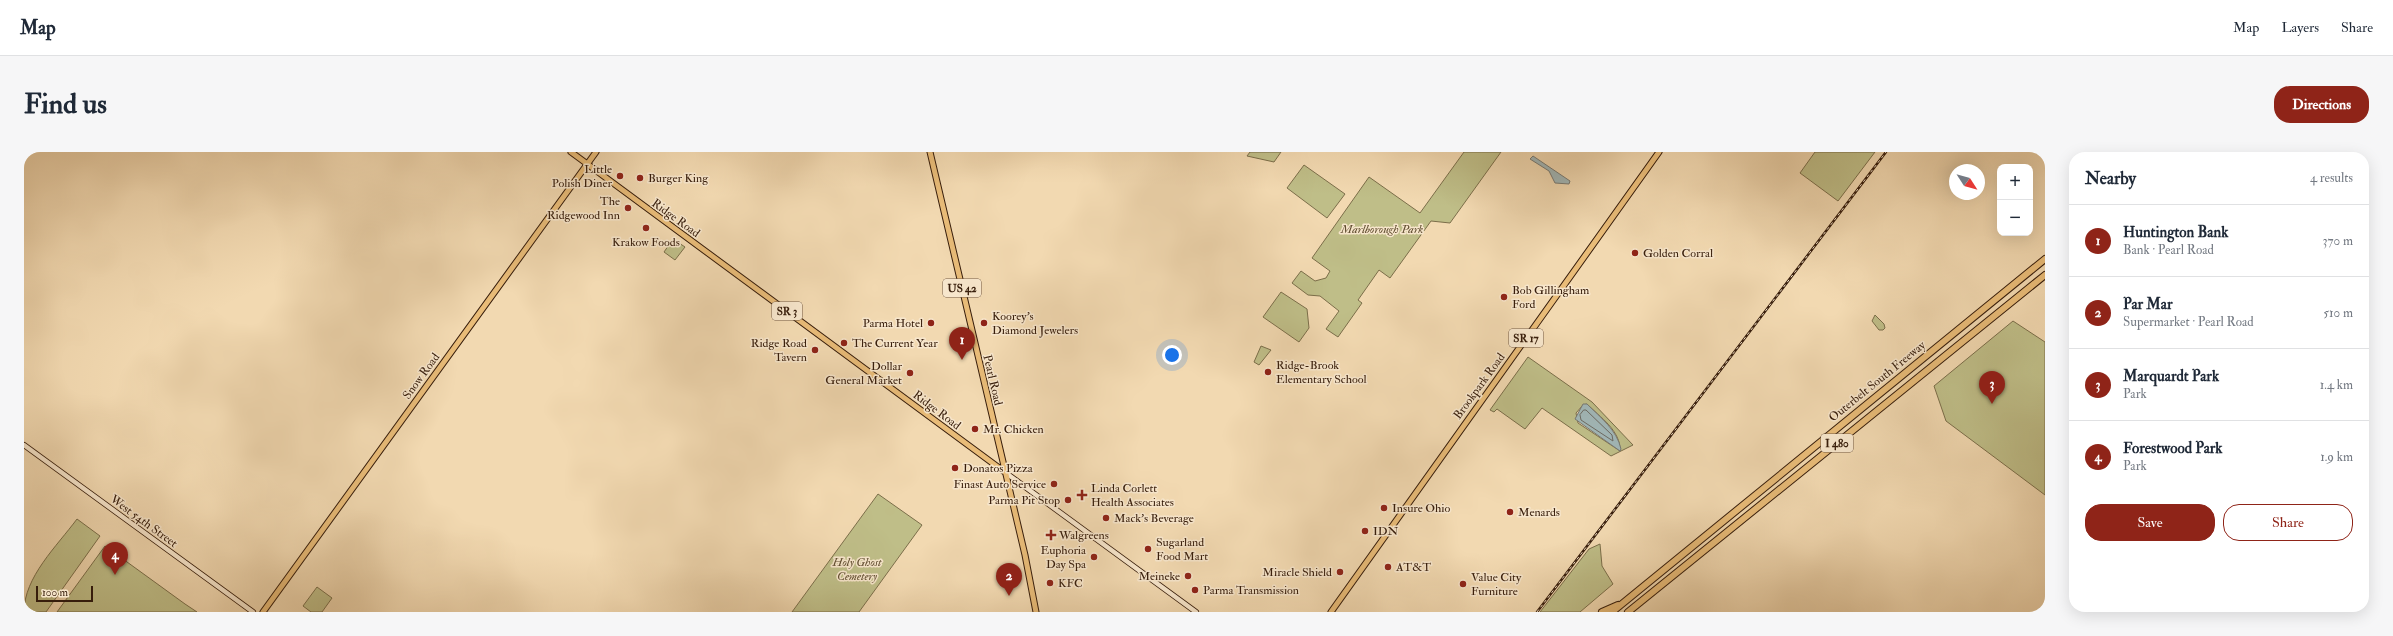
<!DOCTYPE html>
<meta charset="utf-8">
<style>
:root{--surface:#fff;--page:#f6f6f7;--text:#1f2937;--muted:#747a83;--line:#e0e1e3;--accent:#8f2418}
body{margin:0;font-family:"IM FELL Double Pica",serif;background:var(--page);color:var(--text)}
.controls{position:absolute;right:12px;top:12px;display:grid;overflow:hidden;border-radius:8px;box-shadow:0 4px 16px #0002}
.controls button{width:36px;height:36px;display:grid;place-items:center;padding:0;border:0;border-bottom:1px solid var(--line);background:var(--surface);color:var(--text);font:20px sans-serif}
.compass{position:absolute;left:1925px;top:12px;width:36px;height:36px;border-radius:50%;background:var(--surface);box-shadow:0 4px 16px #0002;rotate:126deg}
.scale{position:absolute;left:12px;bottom:10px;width:57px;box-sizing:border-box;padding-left:4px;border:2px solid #371d0b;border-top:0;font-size:11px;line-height:14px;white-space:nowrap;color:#371d0b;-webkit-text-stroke:3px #f7e6cc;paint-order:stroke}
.you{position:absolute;left:1148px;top:203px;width:14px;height:14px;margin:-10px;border:3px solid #fff;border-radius:50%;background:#1a73e8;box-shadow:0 0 0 6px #1a73e833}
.badge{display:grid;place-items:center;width:26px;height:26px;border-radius:50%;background:var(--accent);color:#fff;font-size:13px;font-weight:700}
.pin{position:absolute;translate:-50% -33px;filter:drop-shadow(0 1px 2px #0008)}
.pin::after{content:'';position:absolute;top:21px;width:14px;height:12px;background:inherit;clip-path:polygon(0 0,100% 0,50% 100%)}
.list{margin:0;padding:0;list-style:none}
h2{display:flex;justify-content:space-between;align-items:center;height:52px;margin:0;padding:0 16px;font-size:17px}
h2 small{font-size:13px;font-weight:400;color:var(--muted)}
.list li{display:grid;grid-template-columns:26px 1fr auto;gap:12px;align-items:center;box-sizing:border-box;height:72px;padding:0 16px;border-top:1px solid var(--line)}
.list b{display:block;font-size:15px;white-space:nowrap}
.list p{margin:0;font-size:13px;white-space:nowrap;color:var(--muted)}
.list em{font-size:13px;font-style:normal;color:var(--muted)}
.actions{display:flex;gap:8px;padding:12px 16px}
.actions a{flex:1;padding:9px 0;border:1px solid var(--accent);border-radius:16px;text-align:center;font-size:14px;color:var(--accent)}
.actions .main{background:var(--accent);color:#fff}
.map{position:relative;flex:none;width:2021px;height:460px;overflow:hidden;border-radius:16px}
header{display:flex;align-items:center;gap:24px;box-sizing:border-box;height:56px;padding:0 20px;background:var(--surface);border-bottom:1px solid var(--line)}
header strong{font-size:19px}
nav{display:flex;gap:22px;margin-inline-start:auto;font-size:14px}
.intro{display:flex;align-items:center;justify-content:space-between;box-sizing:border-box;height:96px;padding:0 24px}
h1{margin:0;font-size:28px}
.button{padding:10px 18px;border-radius:16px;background:var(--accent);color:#fff;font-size:14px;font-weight:700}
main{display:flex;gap:24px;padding:0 24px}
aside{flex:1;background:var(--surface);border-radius:16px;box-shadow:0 4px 16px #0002}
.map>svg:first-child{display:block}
.green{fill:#bfbe88;stroke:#7b6e4a;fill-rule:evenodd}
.water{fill:#a1b7b8;stroke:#777973}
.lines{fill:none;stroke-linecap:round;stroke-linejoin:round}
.shore{stroke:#6c6a62;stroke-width:1}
.secondary-casing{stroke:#371d0b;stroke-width:6}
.primary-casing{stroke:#371d0b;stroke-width:7}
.highway-casing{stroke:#371d0b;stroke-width:8}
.secondary{stroke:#f7e6cc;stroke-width:4.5}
.primary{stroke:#e9bc78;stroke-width:5}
.highway{stroke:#e9bc78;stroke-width:6}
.rail-casing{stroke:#371d0b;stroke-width:2.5}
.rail{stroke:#f7e6cc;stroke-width:1;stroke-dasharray:3;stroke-linecap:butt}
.poi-dot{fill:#8f2418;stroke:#f7e6cc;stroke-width:1.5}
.labels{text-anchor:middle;stroke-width:3;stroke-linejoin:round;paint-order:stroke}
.shield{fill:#f7e6cc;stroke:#715945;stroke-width:1}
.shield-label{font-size:11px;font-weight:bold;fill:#371d0b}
.poi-label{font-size:12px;fill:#371d0b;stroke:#f7e6cc;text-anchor:start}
.street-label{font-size:12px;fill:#371d0b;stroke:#f7e6cc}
.park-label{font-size:12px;font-style:italic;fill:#604d30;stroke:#f7e6cc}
</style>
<header>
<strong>Map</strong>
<nav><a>Map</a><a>Layers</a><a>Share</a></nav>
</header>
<div class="intro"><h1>Find us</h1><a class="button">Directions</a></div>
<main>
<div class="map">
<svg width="2021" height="460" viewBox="0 0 2021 460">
<rect width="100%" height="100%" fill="#f2d9b1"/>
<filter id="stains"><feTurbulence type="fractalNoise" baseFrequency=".005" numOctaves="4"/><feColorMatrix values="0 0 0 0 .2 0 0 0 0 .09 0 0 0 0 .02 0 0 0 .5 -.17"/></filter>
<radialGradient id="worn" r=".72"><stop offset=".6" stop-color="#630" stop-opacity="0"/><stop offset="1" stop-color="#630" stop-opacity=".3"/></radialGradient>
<path class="green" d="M1226,0H1257L1250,10L1223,4Z
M1440,0H1477L1426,71L1407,69L1366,126L1355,118L1334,148L1338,151L1314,185L1302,177L1315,159L1296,144L1284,143L1268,131L1277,119L1291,129L1302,126L1306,119L1288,106L1345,25L1396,61Z
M1791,0H1851L1814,49L1776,21Z
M1280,13L1321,42L1303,66L1263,36Z
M649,87L661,95L651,108L640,100Z
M1257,140L1283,157L1285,176L1275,190L1239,165Z
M1851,163L1860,172L1861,176L1859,178H1855L1848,169Z
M1989,169L2021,190V343L1922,269L1910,234Z
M1237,194L1247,198L1235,213L1230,210Z
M1504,205L1568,250L1609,293L1587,304L1518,256L1501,277L1473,257L1470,260L1466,258ZM1563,252C1576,265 1597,279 1596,299L1554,271L1552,261L1559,253Z
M854,342L898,373L835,460H768Z
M53,367L76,384L22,460H0C0,425 33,394 53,367Z
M1576,392L1578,414L1589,432L1556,460H1516L1565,397Z
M81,394L161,452L173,460H33Z
M293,435L308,446L298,460H287L279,454Z"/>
<path class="water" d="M1509,4L1546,29L1545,32L1531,31L1525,19L1506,7Z
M1559,252H1563C1576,265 1593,278 1597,297L1596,299L1551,267Z"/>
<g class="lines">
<path class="shore" d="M1560,258H1562L1588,283L1589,289L1557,268L1556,263Z"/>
<defs>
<path id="secondary" d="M0,293L229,460
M982,321L1172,460"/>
<path id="primary" d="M547,0L982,321
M906,0L1001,403L1012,460
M239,460L572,0
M1307,460L1635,0"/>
<path id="highway" d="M1578,460L1594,453
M1588,460L2021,107
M1604,460L2021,123"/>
</defs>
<use href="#secondary" class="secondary-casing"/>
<use href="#primary" class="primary-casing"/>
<use href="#highway" class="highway-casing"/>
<use href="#secondary" class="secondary"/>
<use href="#primary" class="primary"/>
<use href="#highway" class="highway"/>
<defs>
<path id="rail" d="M1513,460L1862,0"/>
</defs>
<use href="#rail" class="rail-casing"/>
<use href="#rail" class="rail"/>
</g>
<g class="poi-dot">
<circle cx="596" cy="24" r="4"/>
<circle cx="616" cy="26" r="4"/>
<circle cx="604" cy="56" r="4"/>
<circle cx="622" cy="76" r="4"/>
<circle cx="1611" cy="101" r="4"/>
<circle cx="1480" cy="145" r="4"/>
<circle cx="907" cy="171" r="4"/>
<circle cx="960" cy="171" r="4"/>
<circle cx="820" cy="191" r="4"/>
<circle cx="791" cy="198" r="4"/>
<circle cx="1244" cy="220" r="4"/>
<circle cx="886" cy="221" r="4"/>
<circle cx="951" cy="277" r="4"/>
<circle cx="931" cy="316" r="4"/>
<circle cx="1030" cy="332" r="4"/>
<path d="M1056 337h4v4h4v4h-4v4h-4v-4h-4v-4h4z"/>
<circle cx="1044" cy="348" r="4"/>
<circle cx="1360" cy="356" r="4"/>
<circle cx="1486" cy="360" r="4"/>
<circle cx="1082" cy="366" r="4"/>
<circle cx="1341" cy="379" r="4"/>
<path d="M1025 377h4v4h4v4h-4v4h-4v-4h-4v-4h4z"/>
<circle cx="1124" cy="397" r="4"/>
<circle cx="1070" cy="405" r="4"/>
<circle cx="1364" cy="415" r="4"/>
<circle cx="1316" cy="420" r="4"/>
<circle cx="1164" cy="424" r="4"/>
<circle cx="1026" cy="431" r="4"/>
<circle cx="1439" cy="432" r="4"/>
<circle cx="1171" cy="438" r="4"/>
</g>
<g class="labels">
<g class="shield">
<rect x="919" y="127" width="38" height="18" rx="3"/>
<rect x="748" y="150" width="30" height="18" rx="3"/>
<rect x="1485" y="177" width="34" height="18" rx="3"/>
<rect x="1797" y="282" width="32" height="18" rx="3"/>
</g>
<g class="shield-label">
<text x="938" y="140">US 42</text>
<text x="763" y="163">SR 3</text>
<text x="1502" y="190">SR 17</text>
<text x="1813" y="295">I 480</text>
</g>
<g class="poi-label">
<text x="588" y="21" text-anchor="end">Little<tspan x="588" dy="14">Polish Diner</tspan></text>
<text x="624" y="30">Burger King</text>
<text x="596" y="53" text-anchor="end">The<tspan x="596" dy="14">Ridgewood Inn</tspan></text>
<text x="622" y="94" text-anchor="middle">Krakow Foods</text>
<text x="1619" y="105">Golden Corral</text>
<text x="1488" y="142">Bob Gillingham<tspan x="1488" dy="14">Ford</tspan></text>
<text x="968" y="168">Koorey's<tspan x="968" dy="14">Diamond Jewelers</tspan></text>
<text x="899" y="175" text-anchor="end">Parma Hotel</text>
<text x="783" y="195" text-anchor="end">Ridge Road<tspan x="783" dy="14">Tavern</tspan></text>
<text x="828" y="195">The Current Year</text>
<text x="1252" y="217">Ridge-Brook<tspan x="1252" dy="14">Elementary School</tspan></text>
<text x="878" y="218" text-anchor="end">Dollar<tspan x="878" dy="14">General Market</tspan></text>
<text x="959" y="281">Mr. Chicken</text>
<text x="939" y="320">Donatos Pizza</text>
<text x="1022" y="336" text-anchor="end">Finast Auto Service</text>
<text x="1067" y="340">Linda Corlett<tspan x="1067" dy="14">Health Associates</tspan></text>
<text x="1036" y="352" text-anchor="end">Parma Pit Stop</text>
<text x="1368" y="360">Insure Ohio</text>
<text x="1494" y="364">Menards</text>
<text x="1090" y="370">Mack's Beverage</text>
<text x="1349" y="383">IDN</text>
<text x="1035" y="387">Walgreens</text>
<text x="1132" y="394">Sugarland<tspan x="1132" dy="14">Food Mart</tspan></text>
<text x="1062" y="402" text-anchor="end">Euphoria<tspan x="1062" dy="14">Day Spa</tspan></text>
<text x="1372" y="419">AT&amp;T</text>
<text x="1308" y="424" text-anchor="end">Miracle Shield</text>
<text x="1156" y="428" text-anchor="end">Meineke</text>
<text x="1447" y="429">Value City<tspan x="1447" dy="14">Furniture</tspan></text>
<text x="1034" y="435">KFC</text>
<text x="1179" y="442">Parma Transmission</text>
</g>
<g class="street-label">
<text transform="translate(652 66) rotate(36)" y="4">Ridge Road</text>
<text transform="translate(397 224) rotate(-54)" y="4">Snow Road</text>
<text transform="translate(969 228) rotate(77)" y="4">Pearl Road</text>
<text transform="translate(1853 229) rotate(-39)" y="4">Outerbelt South Freeway</text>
<text transform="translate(1455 234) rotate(-54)" y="4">Brookpark Road</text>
<text transform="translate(913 258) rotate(37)" y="4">Ridge Road</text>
<text transform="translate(120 369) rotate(36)" y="4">West 54th Street</text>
</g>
<g class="park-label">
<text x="1358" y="81">Marlborough Park</text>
<text x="833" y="414">Holy Ghost<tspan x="833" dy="14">Cemetery</tspan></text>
</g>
</g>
<rect width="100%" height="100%" filter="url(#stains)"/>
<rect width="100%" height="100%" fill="url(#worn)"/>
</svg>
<div class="controls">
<button>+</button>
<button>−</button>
</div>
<svg class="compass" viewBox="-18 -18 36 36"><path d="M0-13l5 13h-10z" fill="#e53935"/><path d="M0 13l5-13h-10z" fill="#747a83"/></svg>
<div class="scale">100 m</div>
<div class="you"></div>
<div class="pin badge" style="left:938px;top:208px">1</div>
<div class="pin badge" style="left:985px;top:444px">2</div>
<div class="pin badge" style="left:1968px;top:252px">3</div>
<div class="pin badge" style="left:91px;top:423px">4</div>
</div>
<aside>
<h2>Nearby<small>4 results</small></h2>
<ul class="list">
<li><span class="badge">1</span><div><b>Huntington Bank</b><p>Bank · Pearl Road</p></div><em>370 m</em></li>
<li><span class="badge">2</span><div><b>Par Mar</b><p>Supermarket · Pearl Road</p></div><em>510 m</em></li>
<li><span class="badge">3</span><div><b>Marquardt Park</b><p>Park</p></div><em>1.4 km</em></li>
<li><span class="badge">4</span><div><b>Forestwood Park</b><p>Park</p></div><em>1.9 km</em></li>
</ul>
<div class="actions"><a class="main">Save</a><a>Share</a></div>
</aside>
</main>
